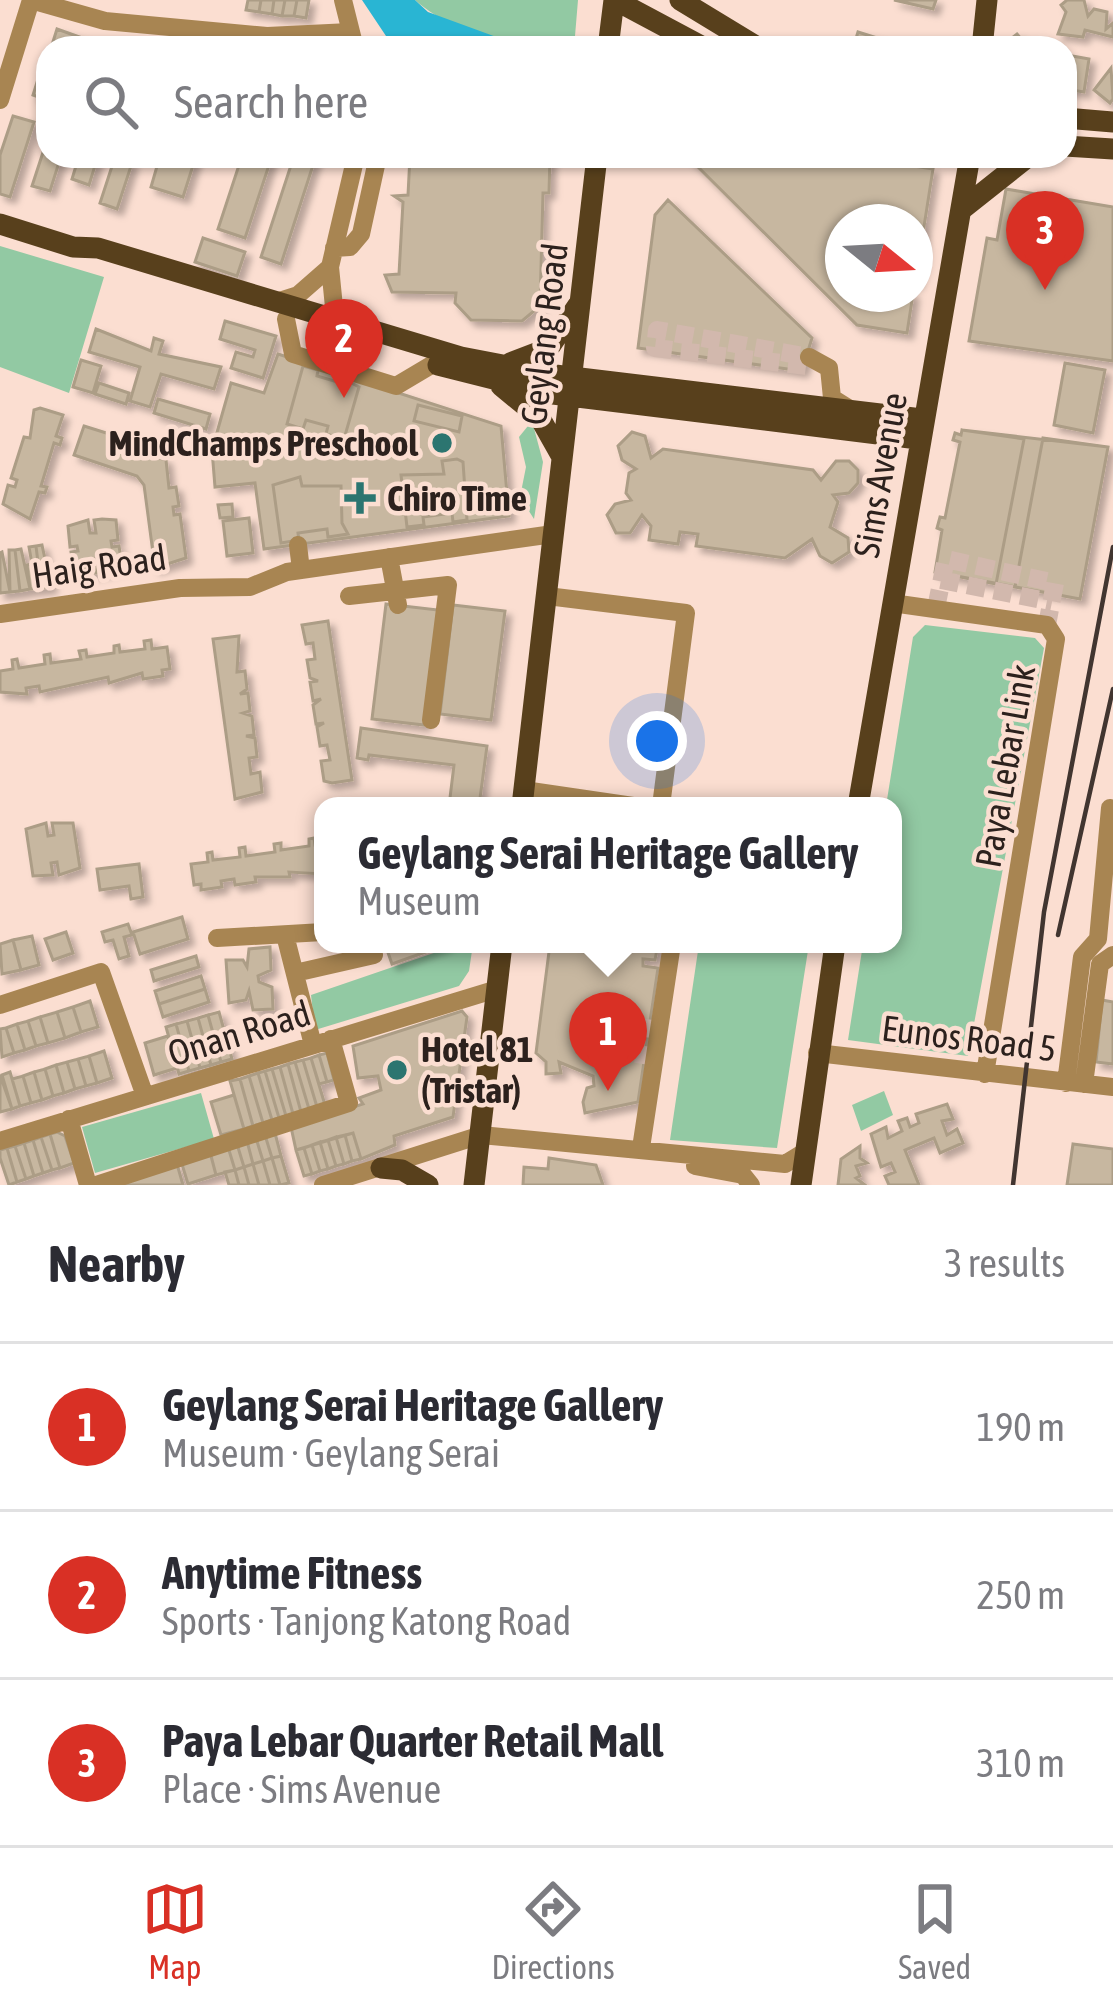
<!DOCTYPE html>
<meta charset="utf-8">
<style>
:root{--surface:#fff;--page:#f2f2f3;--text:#2b2b33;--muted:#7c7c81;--line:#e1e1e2;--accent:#d93025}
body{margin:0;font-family:"Asap Condensed",sans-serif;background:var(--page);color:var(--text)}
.compass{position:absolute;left:825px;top:204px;width:108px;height:108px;border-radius:50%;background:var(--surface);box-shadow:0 3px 9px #0004;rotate:108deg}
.you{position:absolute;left:657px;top:741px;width:42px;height:42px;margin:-30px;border:9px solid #fff;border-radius:50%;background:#1a73e8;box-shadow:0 0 0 18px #1a73e833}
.badge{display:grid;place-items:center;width:78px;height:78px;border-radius:50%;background:var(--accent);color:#fff;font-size:39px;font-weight:700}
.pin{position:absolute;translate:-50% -99px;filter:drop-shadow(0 3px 6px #0008)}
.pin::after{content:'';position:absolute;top:63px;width:42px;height:36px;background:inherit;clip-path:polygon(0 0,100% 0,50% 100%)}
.popup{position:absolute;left:314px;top:797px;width:588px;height:156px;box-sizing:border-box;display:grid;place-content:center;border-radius:24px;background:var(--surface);filter:drop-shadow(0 3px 9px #0005);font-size:39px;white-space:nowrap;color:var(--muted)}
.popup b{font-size:45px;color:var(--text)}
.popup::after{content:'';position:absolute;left:50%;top:100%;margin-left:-24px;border:24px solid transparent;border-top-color:var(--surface)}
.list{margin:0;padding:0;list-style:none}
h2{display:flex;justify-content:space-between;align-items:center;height:156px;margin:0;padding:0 48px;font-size:51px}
h2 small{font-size:39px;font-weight:400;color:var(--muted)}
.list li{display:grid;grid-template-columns:78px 1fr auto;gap:36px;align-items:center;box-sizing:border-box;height:168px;padding:0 48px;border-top:3px solid var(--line)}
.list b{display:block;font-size:45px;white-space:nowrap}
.list p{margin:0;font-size:39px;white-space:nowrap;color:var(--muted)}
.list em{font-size:39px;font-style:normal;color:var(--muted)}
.icon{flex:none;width:66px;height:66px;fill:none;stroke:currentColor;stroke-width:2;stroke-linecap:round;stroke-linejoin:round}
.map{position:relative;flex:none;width:1113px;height:1185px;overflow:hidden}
.search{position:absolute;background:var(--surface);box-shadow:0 3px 9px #0004;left:36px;right:36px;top:36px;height:132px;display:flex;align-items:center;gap:30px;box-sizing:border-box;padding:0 42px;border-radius:36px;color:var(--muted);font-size:45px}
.sheet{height:660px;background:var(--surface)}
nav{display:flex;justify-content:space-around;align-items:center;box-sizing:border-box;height:168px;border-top:3px solid var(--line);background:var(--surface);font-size:33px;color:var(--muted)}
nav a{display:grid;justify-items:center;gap:6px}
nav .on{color:var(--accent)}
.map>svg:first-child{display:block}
.green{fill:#92c9a3}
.water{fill:#29b5d3}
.building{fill:#c7b7a0;stroke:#ac9d86;stroke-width:3;filter:url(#shadow)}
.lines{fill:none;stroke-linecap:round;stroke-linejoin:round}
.minor-tunnel{stroke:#d2b8ad;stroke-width:18;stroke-dasharray:18 9;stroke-linecap:butt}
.minor{stroke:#a88552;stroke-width:18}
.major{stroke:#58401c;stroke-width:21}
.rail{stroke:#413530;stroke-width:4.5}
.poi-dot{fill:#2c7570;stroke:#fbded1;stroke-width:4.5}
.labels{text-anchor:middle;stroke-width:9;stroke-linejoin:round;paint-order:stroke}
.street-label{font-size:36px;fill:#2c211d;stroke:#fbded1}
.poi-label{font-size:36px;font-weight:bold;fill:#2c211d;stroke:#fbded1;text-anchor:start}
</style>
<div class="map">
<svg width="1113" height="1185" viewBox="0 0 1113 1185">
<defs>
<filter id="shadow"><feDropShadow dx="5.5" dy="5.5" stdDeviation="3" flood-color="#0004"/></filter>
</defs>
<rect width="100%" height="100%" fill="#fbded1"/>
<path class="green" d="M415,0H578L574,48C523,48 455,36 415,0Z
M0,246L104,277L69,393L0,367Z
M532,421L543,462L534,519L520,497L526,467L519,437Z
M925,625L1035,638L1044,648L968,1056L848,1040L863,944H893V806H886L913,637Z
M460,944H473L469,971L459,986L315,1030L311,995Z
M699,944H809L777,1148L670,1140Z
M884,1091L893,1115L861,1131L852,1105Z
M201,1093L214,1139L95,1173L82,1127Z"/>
<path class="water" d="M362,0H415L428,12L526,48H394Z"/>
<path class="building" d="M248,0H261L259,12L246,10Z
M261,0H274L272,14L259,12Z
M274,0H285L282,16L272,14Z
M285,0H297L294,16H282Z
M297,0H309L306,18L294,16Z
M894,0H936L933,9Z
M1067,0H1084L1088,16L1094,9L1107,12L1106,29L1113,23V37L1085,30L1083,37L1058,34L1066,12L1061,5Z
M57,29L85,39L82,48H51Z
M858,32L909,48H853Z
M1017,34L1029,48H999Z
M1067,55L1089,59L1084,92L1065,89Z
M45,57L48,95L44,99L33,95Z
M1111,68L1113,99L1110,103L1094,90Z
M13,116L34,122L10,197L0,194V155Z
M48,137V156H61L50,191L32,186Z
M79,156H98L89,185L72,179Z
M160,156H196L183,197L151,187Z
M242,156H272L245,238L218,229Z
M294,156H316L281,264L261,257Z
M410,156H550L549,193H543L540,306L522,321L471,320L455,303L456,293L392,292L385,275L399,274L403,202L394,196L408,195Z
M687,156H849L933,169L915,284V222H843V294H913L907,333L857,325Z
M115,157L132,163L117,209L100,203Z
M1006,189L1113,207V361L969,341L987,238L997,240Z
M668,200L812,338L802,371L638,348L655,215Z
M203,238L245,252L237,276L195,262Z
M225,321L276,336L263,378L231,368L236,352L253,357L255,350L220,339Z
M96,329L151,351L154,338L163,341L159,354L221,367L214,389L161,374L150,407L130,401L140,367L89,352Z
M278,354L501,426L509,516L264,549L255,483L215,487L212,450L231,383L264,393Z
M81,360L101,366L93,393L73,387Z
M1065,363L1105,370L1093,433L1054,425Z
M303,366L318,370L317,376L341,383L342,378L359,387L344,439L326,434L328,426L306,420L303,429L287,424Z
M99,383L129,393L126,404L95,394Z
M158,399L210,414L206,429L154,413Z
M418,405L462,416L459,432L414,421Z
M40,408L63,415L56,436L62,438L60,445L54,443L41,486L47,487L45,493L39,492L30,519L3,504L8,485L15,487L17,480L11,478L24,437L30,438L34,410Z
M84,426L116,436L114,443L122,445L124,439L143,446L141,452L166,460L169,488L176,487L179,506L173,507L174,515L180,514L186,558L155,568L144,485L137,476L74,455Z
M962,430L1024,439L996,584L935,572L942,530L937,528L940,517L945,518L960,442L953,440L955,433L961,435Z
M962,430L1108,447L1080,599L935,572L942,530L937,528L940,517L945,518L960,442L953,440L955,433L961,435Z
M632,432L645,436L651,458L663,449L813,470L821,480L836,461H849L858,470V483L849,493L833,495L838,502L830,527L848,538L849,552L832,563L820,556L812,539L785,558L696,546L698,534L680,532L678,544L649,540L651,526L642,515L630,533H616L607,515L615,504L631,500L626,493L629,473L636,469L622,460L618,446Z
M1043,438L1108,447L1080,599L1015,587Z
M457,459L463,462L467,520L453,522L452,513L423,517L424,525L407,527L401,475L444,474L442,461Z
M300,477L302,486H341L342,523L348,534L328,537L327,529L298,533L299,540L281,543L273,485Z
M232,504L233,517L220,518L218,505Z
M249,518L253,553L227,556L223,521Z
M102,519L116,520L118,540L111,541L112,547L119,546L122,566L101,572L99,558L94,559L96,573L74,572L71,552L78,551L77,546L70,547L68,526L88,520L90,533H96L94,520Z
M42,545L51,587L41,588L36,546Z
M36,546L41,588L30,589L27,565L32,564L29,547Z
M21,549L30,589L20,591L15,550Z
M9,550H15L20,591L10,592Z
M2,552L10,592L0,593V553Z
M386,604L438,610L424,725L372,719Z
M453,605L505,611L491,720L440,714Z
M328,621L352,780L332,783L324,781L321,761L330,760L327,745L320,746L317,727L324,723L316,724L313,705L321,699L313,701L310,682L318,681L310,678L307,660L315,659L313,643L306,644L302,625Z
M239,636L237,672L245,671L247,689L240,694L248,693L250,711L243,713L252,716L254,735L246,736L255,738L257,757L249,758L251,774L260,772L262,792L235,799L213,639Z
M151,640L152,649L167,647L170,669L162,670L163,676L143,679L142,673L109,683L108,677L40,692L39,686L26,688L27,694L0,692V671L13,669L12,660L17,659L19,668L45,664L44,655L50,654L51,663L81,659L79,651L86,650L87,657L114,653V646L119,645L120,652L145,649L144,641Z
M361,728L487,746L479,806H449L454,765L369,755L368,760L357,758Z
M46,823L48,836L54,835L52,823H73L80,868L59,875L57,862L51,863L53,875L33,876L26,829Z
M314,838L315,845L323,844V874L289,872L290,877H255L256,882L235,885L234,879L221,881L222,887L201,890V884L194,885L191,864L208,862L207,853L212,852L213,860L240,857L239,848L245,847L246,856L275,852L274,844L281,843V850L309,846V839Z
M139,864L143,897L131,899L129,886L100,890L97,869Z
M182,917L188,939L140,954L133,932Z
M128,924L132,935L124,937L129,956L119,959L113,940L105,942L102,932Z
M66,932L73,953L53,960L45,939Z
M32,936L39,965L21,970L13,940Z
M13,940L21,970L2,974L0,944Z
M385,944H448L392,964Z
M550,944H658L655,960L643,959V966L658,968L638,1102L585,1113L583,1102L587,1088L594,1086L593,1076L559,1062L561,1073L546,1074V1062L536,1053Z
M270,947L271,970L258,976L259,982L272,987L273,1009L253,1010L249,991L246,1000L229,1003L226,960H243L247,967L249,949Z
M196,956L199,967L154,981L151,970Z
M201,976L205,989L159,1004L155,991Z
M205,989L209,1002L163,1017L159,1004Z
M1102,1000L1113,1002V1064L1096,1062Z
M90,1001L98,1027L81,1032L73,1007Z
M73,1007L81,1032L65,1038L57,1012Z
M462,1011L467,1017L453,1117L394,1136L395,1145L361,1159L353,1133L296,1150L291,1127L363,1104L359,1098L381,1090L378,1076L358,1078L353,1046Z
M57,1012L65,1038L48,1043L40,1017Z
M219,1012L232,1059L221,1062L208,1015Z
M208,1015L221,1062L211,1065L198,1018Z
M40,1017L48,1043L36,1046L28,1021Z
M198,1018L211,1065L200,1068L187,1021Z
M28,1021L36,1046L25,1050L17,1024Z
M187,1021L200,1068L189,1071L176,1024Z
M17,1024L25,1050L14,1053L6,1028Z
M176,1024L189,1071L179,1074L166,1027Z
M6,1028L14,1053L2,1057L0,1029Z
M168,1036L177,1068L154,1075L145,1043Z
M104,1051L112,1078L97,1083L89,1056Z
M327,1053L334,1080L327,1082L319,1055Z
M319,1055L327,1082L319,1084L311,1058Z
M89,1056L97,1083L86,1086L78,1059Z
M311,1058L325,1105L317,1107L303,1060Z
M78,1059L86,1086L75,1089L67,1062Z
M303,1060L317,1107L309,1109L295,1062Z
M67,1062L75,1089L64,1093L56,1065Z
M295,1062L309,1109L301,1112L288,1064Z
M288,1064L301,1112L293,1114L280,1067Z
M56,1065L64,1093L53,1096L45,1069Z
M280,1067L293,1114L286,1116L272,1069Z
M45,1069L53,1096L42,1100L34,1072Z
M272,1069L286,1116L279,1118L265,1071Z
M265,1071L279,1118L272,1120L258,1073Z
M10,1072L20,1106L12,1109L2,1075Z
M34,1072L42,1100L31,1103L23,1076Z
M258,1073L272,1120L263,1123L249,1076Z
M0,1075L12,1109L0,1112Z
M23,1076L31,1103L20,1106L12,1079Z
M249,1076L263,1123L253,1126L240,1079Z
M240,1079L253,1126L244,1129L230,1081Z
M234,1095L244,1129L221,1135L211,1102Z
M947,1104L953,1119L942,1121L947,1135L957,1129L963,1143L940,1153L934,1138L905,1150L919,1185H889L885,1176L895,1172L891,1163L881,1167L871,1134L886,1127L888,1138L902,1131L898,1121L907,1118L910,1127L919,1123L916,1114Z
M57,1132L65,1136L74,1163L60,1168L50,1134Z
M275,1133L281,1156L272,1158L265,1135Z
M353,1133L361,1159L352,1161L345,1135Z
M50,1134L60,1168L52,1170L41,1137Z
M265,1135L272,1158L263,1161L256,1138Z
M345,1135L352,1161L344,1164L336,1137Z
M41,1137L52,1170L43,1173L33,1140Z
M336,1137L344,1164L336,1166L328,1140Z
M256,1138L263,1161L253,1164L247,1141Z
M33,1140L43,1173L34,1176L24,1143Z
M328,1140L336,1166L328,1169L320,1142Z
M247,1141L253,1164L244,1167L237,1144Z
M320,1142L328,1169L320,1171L312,1145Z
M24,1143L34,1176L26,1179L15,1146Z
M237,1144L244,1167L235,1170L228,1147Z
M1073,1144L1113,1149V1185H1067Z
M312,1145L320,1171L312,1174L304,1148Z
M15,1146L26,1179L17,1182L7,1148Z
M860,1146V1158L867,1163L856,1166L860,1176L856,1178L865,1185H838L841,1159Z
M228,1147L235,1170L216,1175L210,1152Z
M7,1148L17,1182L9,1185L0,1158V1150Z
M304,1148L312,1174L304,1176L296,1150Z
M210,1152L216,1175L188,1184L181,1161Z
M281,1156L289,1183L280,1185L272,1158Z
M272,1158L280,1185H270L263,1161Z
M549,1158L596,1165L603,1185H523L524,1167L548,1169Z
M263,1161L270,1185H259L253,1164Z
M177,1164L183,1185H102Z
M253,1164L259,1185H249L244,1167Z
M244,1167L249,1185H239L235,1170Z
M235,1170L239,1185H229L225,1172Z"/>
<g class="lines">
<path class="minor-tunnel" d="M806,366L655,348L657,330L809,357
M941,580L1052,602
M936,608L946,559L1055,583L1047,625
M643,1064L651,1011"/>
<path class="minor" d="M31,0L105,21L267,36L350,32
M343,0L355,48
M0,100L31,0
M334,248L350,247L361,234L378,156
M276,302L298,295L330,267
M286,319L293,354L396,386L433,364
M353,324L334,307L330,267L356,156
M809,357L829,368L832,398L848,408
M298,545L301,570
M389,557L398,605
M349,596L448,585L431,720
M547,596L686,613L661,806
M892,603L1047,625L1056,639L985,1074
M0,614L180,588L250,587L287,572L553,534
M524,790L633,806
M285,935L313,1045
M217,938L323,932
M295,973L374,955
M0,1005L101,972L145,1096
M817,1053L1113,1087
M1066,1083L1082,957L1098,939L1110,808
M1084,1084L1100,964L1113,955
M69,1119L88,1185
M0,1141L497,989
M641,1148L672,944
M695,1166L743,1175L751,1185
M96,1185L349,1103L331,1039
M323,1185L481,1135L785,1164L803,1153"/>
<path class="major" d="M615,0L705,48
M680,0L759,48
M608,48L614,0
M982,48L987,0
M1065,118L1113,122
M1065,146L1113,149
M961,210L1029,156
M0,224L73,247L98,248L461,357L555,375L922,419
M510,363L549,348L578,305
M438,365L553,394L918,439
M501,386L540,418L562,457
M522,806L597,156
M858,806L970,156
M381,1168L402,1170L428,1185
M474,1185L502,944
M801,1185L835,944"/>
<path class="rail" d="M1058,935L1113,689
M1013,1185L1044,912L1113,547"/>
</g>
<g class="poi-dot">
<circle cx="442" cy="443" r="12"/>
<path d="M354 480h12v12h12v12h-12v12h-12v-12h-12v-12h12z"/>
<circle cx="397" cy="1070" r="12"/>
</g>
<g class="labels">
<g class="street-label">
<text transform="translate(544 334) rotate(-83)" y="13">Geylang Road</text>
<text transform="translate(880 475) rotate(-80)" y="13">Sims Avenue</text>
<text transform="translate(99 566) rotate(-8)" y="13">Haig Road</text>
<text transform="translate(1005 766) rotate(-80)" y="13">Paya Lebar Link</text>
<text transform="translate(239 1033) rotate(-17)" y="13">Onan Road</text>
<text transform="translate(969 1038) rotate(7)" y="13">Eunos Road 5</text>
</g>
<g class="poi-label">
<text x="418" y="456" text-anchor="end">MindChamps Preschool</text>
<text x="387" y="511">Chiro Time</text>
<text x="421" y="1062">Hotel 81<tspan x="421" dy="41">(Tristar)</tspan></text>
</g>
</g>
</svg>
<svg class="compass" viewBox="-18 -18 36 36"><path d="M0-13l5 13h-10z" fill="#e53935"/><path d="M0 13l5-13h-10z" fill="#7c7c81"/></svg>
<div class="you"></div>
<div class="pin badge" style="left:608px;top:1091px">1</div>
<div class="popup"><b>Geylang Serai Heritage Gallery</b>Museum</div>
<div class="pin badge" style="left:344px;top:398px">2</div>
<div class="pin badge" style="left:1045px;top:290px">3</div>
<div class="search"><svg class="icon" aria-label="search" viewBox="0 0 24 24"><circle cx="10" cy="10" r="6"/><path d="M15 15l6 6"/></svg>Search here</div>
</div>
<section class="sheet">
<h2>Nearby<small>3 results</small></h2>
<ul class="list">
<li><span class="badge">1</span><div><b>Geylang Serai Heritage Gallery</b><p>Museum · Geylang Serai</p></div><em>190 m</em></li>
<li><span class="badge">2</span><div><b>Anytime Fitness</b><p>Sports · Tanjong Katong Road</p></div><em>250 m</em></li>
<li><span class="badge">3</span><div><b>Paya Lebar Quarter Retail Mall</b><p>Place · Sims Avenue</p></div><em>310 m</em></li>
</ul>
</section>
<nav>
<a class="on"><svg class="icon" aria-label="map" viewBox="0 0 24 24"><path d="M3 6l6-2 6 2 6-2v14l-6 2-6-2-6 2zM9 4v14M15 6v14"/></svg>Map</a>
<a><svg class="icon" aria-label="directions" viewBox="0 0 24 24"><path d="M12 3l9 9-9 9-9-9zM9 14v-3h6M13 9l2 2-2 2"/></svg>Directions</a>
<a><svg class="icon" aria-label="saved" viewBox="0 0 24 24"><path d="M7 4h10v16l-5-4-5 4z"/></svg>Saved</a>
</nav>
